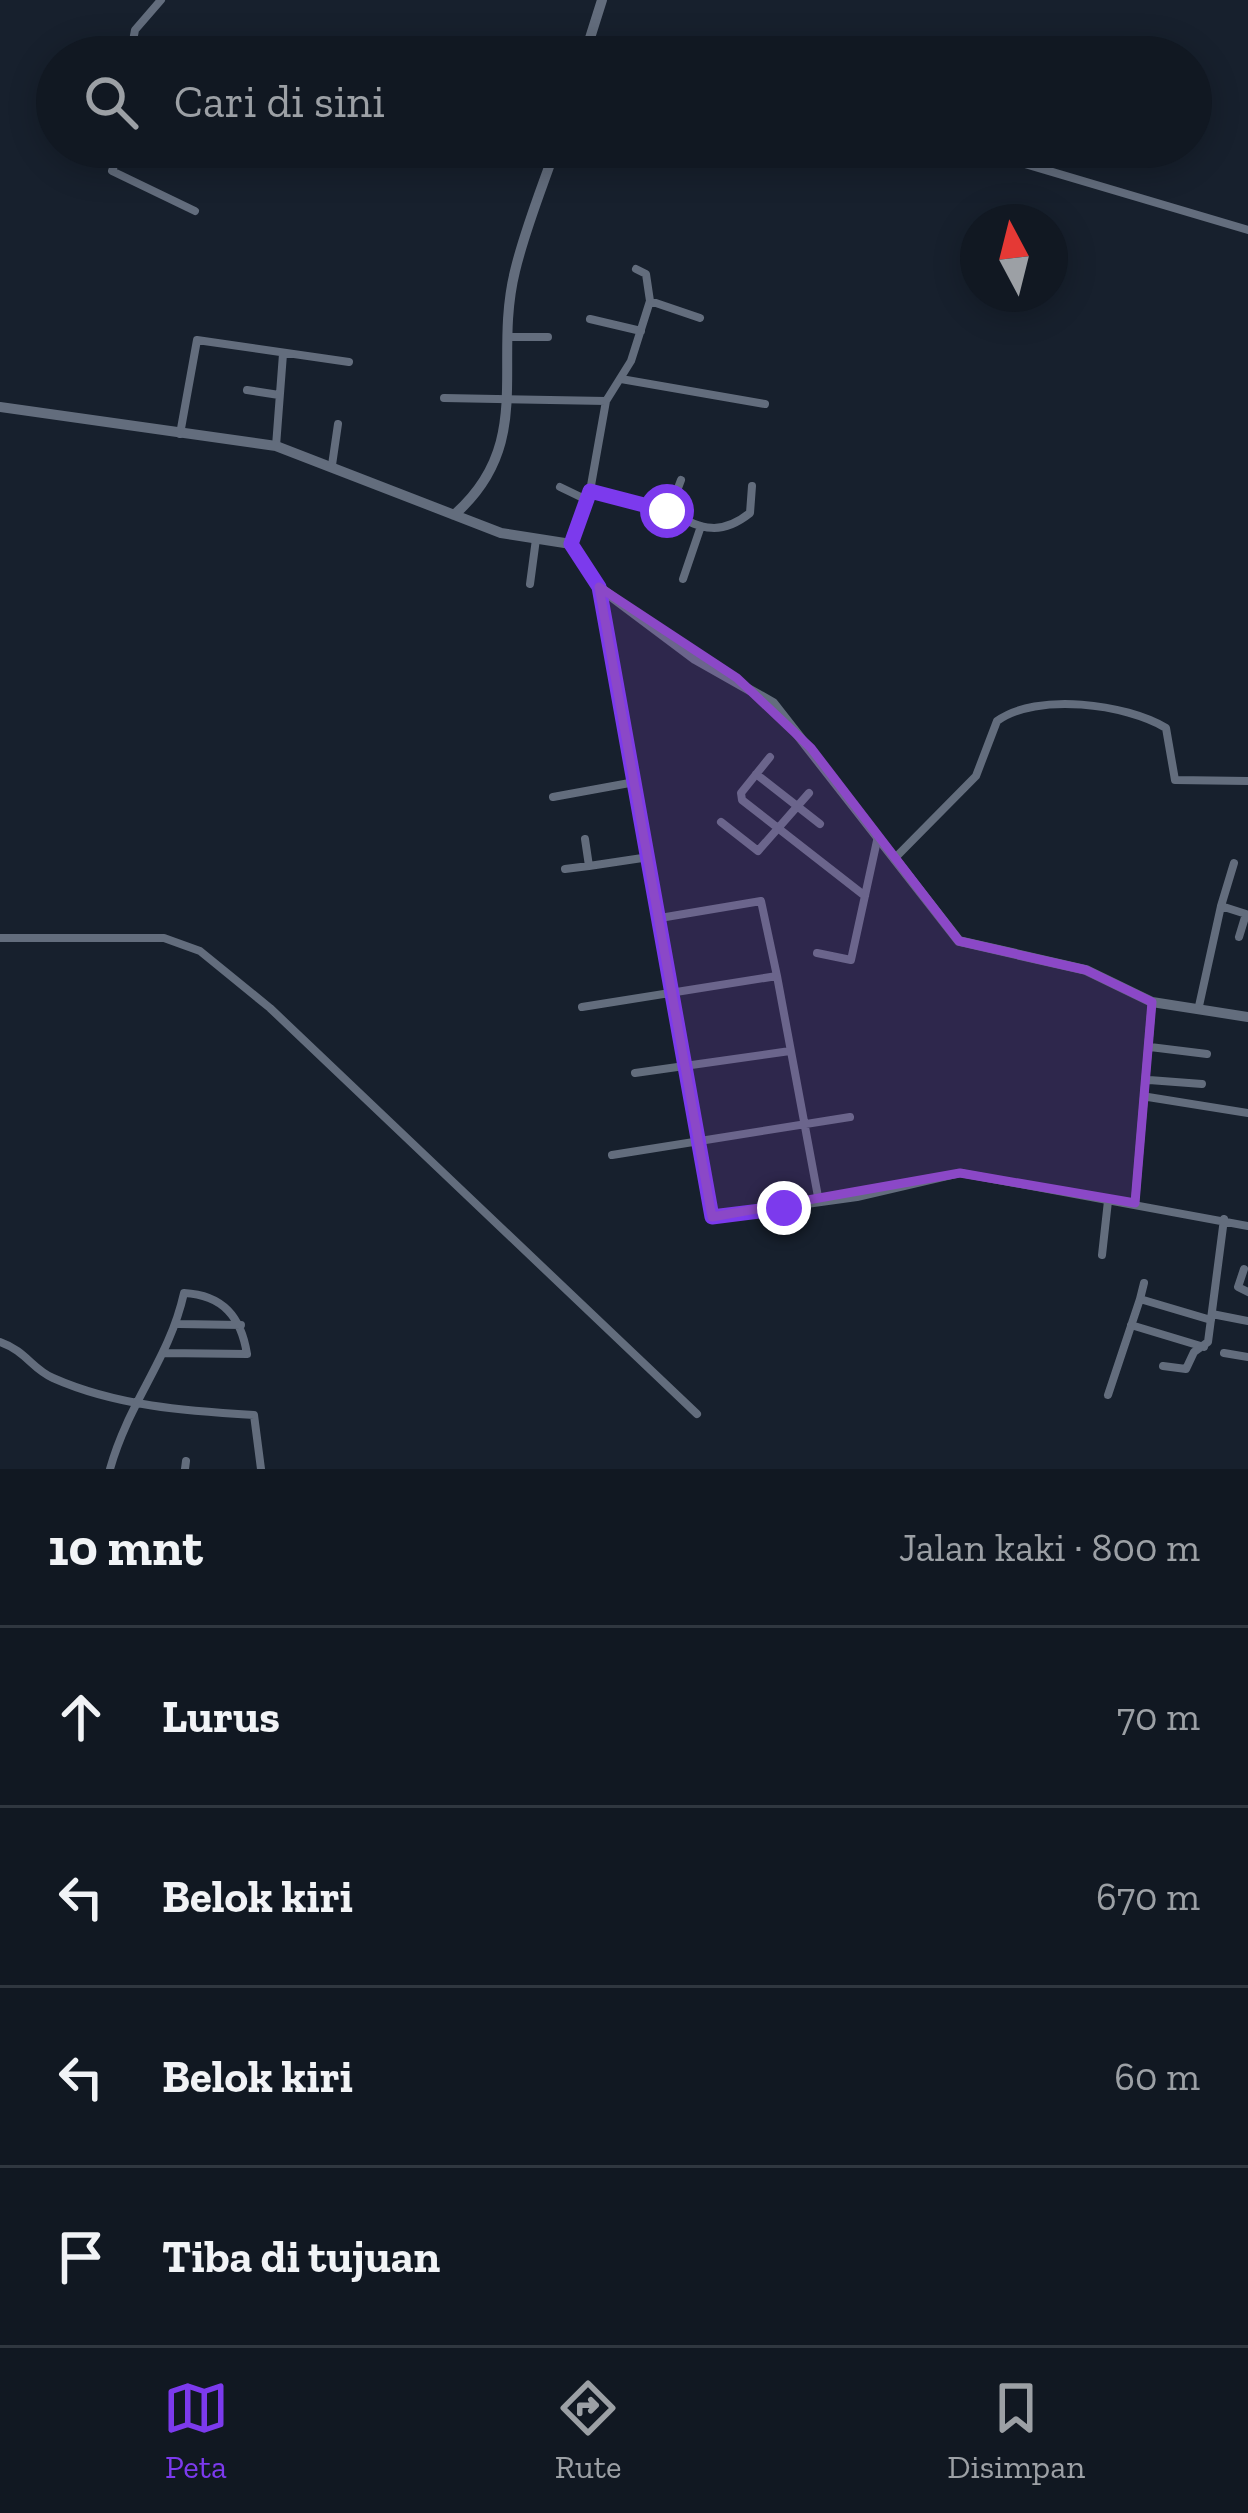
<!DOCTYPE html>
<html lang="id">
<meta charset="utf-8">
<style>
:root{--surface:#111822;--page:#1e252f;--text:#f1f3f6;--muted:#9ca0a5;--line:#303740;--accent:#7c3aed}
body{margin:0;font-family:"Zilla Slab",serif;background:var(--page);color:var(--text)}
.compass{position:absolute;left:960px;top:204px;width:108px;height:108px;border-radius:50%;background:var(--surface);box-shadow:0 6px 30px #0003;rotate:353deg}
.stop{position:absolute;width:36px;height:36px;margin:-27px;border:9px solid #7c3aed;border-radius:50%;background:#fff}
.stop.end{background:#7c3aed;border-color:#fff;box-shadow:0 3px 12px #0008}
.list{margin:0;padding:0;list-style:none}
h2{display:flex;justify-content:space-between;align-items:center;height:156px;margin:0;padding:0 48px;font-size:51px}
h2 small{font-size:39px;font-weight:400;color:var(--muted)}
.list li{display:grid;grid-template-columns:78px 1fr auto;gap:36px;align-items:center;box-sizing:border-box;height:180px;padding:0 48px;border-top:3px solid var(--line)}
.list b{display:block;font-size:45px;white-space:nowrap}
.list em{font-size:39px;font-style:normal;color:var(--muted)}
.icon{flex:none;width:66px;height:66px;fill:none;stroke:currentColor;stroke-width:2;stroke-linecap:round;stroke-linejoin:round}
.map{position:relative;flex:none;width:1248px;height:1469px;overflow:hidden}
.search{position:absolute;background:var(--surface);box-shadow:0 6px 30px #0003;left:36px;right:36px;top:36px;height:132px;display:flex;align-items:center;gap:30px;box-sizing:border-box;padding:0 42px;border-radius:66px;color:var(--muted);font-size:45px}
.sheet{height:876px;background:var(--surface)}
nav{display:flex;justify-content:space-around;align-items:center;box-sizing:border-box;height:168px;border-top:3px solid var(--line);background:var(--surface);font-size:33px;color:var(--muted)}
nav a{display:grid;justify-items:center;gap:6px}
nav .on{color:var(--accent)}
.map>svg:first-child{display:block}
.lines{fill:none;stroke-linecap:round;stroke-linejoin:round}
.minor{stroke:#636d7d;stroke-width:8}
.tertiary{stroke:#636d7d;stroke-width:10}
.route{stroke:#7c3aed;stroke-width:15}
.marked{fill:#8b48c7;fill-opacity:0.2;stroke:#8b48c7;stroke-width:9;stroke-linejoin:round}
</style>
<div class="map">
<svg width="1248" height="1469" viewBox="0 0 1248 1469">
<rect width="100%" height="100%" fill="#17202d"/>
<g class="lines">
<path class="minor" d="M130,57L135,30L161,0
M607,57H651
M121,147L112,171L195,211
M968,147L1248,230
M636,269L646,274L650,301
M590,319L641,331
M509,337H548
M621,379L765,404
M247,390L279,395
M444,398L606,401
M180,434L197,340L349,362
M276,446L283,354
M332,465L338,424
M560,487L587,500
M590,491C613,497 642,500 664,510C697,525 716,540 750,513L752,486
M669,512L681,480
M571,544L590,491L606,401L631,361L650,301L700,318
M683,579L700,529
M530,584L536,539
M599,589L712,1217L857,1197L960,1173L1248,1226
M770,757L741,793L742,800L865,896
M756,774L820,824
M553,797L635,782
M721,822L758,851L809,793
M895,858L976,776L997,721C1037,692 1126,704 1166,728L1175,780L1248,781
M589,866L649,857
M565,869L589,866L585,839
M1221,906L1234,863
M660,918L761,901L777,976
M0,938H164L200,951L270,1008L697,1414
M817,953L851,960L878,836
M1199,1006L1221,906L1246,914L1239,937
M582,1007L777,976L819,1202
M1150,1047L1207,1054
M635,1073L790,1051
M1149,1080L1202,1084
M1148,1097L1248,1113
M612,1155L850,1117
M1135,1203L1152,1002
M1102,1255L1108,1201
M1244,1269L1238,1287L1248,1292
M1140,1299L1144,1283
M1212,1314L1248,1321
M179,1324L241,1325
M1131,1325L1204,1347
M0,1342C26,1351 32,1369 53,1378C116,1406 186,1411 254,1415L261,1469
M1224,1353L1248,1357
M1163,1366L1186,1369L1194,1352L1208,1342L1224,1219
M1108,1395L1140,1299L1211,1320
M110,1469C129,1401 169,1360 184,1293C223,1295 241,1317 247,1354L164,1353
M185,1469L186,1461"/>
<path class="tertiary" d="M584,57L602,0
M0,407L276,446L501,533L571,544L599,587L695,659L773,703L959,941L1086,970L1152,1002L1248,1017
M454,515C536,443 492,364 515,271C525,229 542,188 556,147"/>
</g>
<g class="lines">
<path class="route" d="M667,511L590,491L571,544L599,587L712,1217L784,1208"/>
</g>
<path class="marked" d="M599,587L737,678L811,748L959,941L1086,970L1152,1002L1135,1203L960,1173L712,1217Z"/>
</svg>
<svg class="compass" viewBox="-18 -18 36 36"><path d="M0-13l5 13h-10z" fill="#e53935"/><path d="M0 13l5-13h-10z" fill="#9ca0a5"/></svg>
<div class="stop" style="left:667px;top:511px"></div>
<div class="stop end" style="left:784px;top:1208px"></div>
<div class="search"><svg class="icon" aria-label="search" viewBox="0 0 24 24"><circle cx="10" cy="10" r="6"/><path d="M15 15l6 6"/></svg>Cari di sini</div>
</div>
<section class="sheet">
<h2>10 mnt<small>Jalan kaki · 800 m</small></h2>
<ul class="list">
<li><svg class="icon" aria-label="ahead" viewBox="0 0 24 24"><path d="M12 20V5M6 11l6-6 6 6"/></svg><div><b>Lurus</b></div><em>70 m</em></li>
<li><svg class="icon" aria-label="left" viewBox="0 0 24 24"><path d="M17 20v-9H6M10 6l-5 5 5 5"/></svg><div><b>Belok kiri</b></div><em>670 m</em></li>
<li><svg class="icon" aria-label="left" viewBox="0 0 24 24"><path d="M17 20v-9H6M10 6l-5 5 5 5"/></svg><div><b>Belok kiri</b></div><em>60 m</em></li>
<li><svg class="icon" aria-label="arrive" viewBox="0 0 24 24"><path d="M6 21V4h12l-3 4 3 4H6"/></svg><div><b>Tiba di tujuan</b></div></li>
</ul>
</section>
<nav>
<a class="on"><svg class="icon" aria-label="map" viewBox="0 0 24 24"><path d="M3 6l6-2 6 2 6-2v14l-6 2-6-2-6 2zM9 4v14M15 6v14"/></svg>Peta</a>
<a><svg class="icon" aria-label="directions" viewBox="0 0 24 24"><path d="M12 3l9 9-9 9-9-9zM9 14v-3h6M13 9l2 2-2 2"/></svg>Rute</a>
<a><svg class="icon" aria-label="saved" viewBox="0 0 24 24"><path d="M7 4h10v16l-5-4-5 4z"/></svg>Disimpan</a>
</nav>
